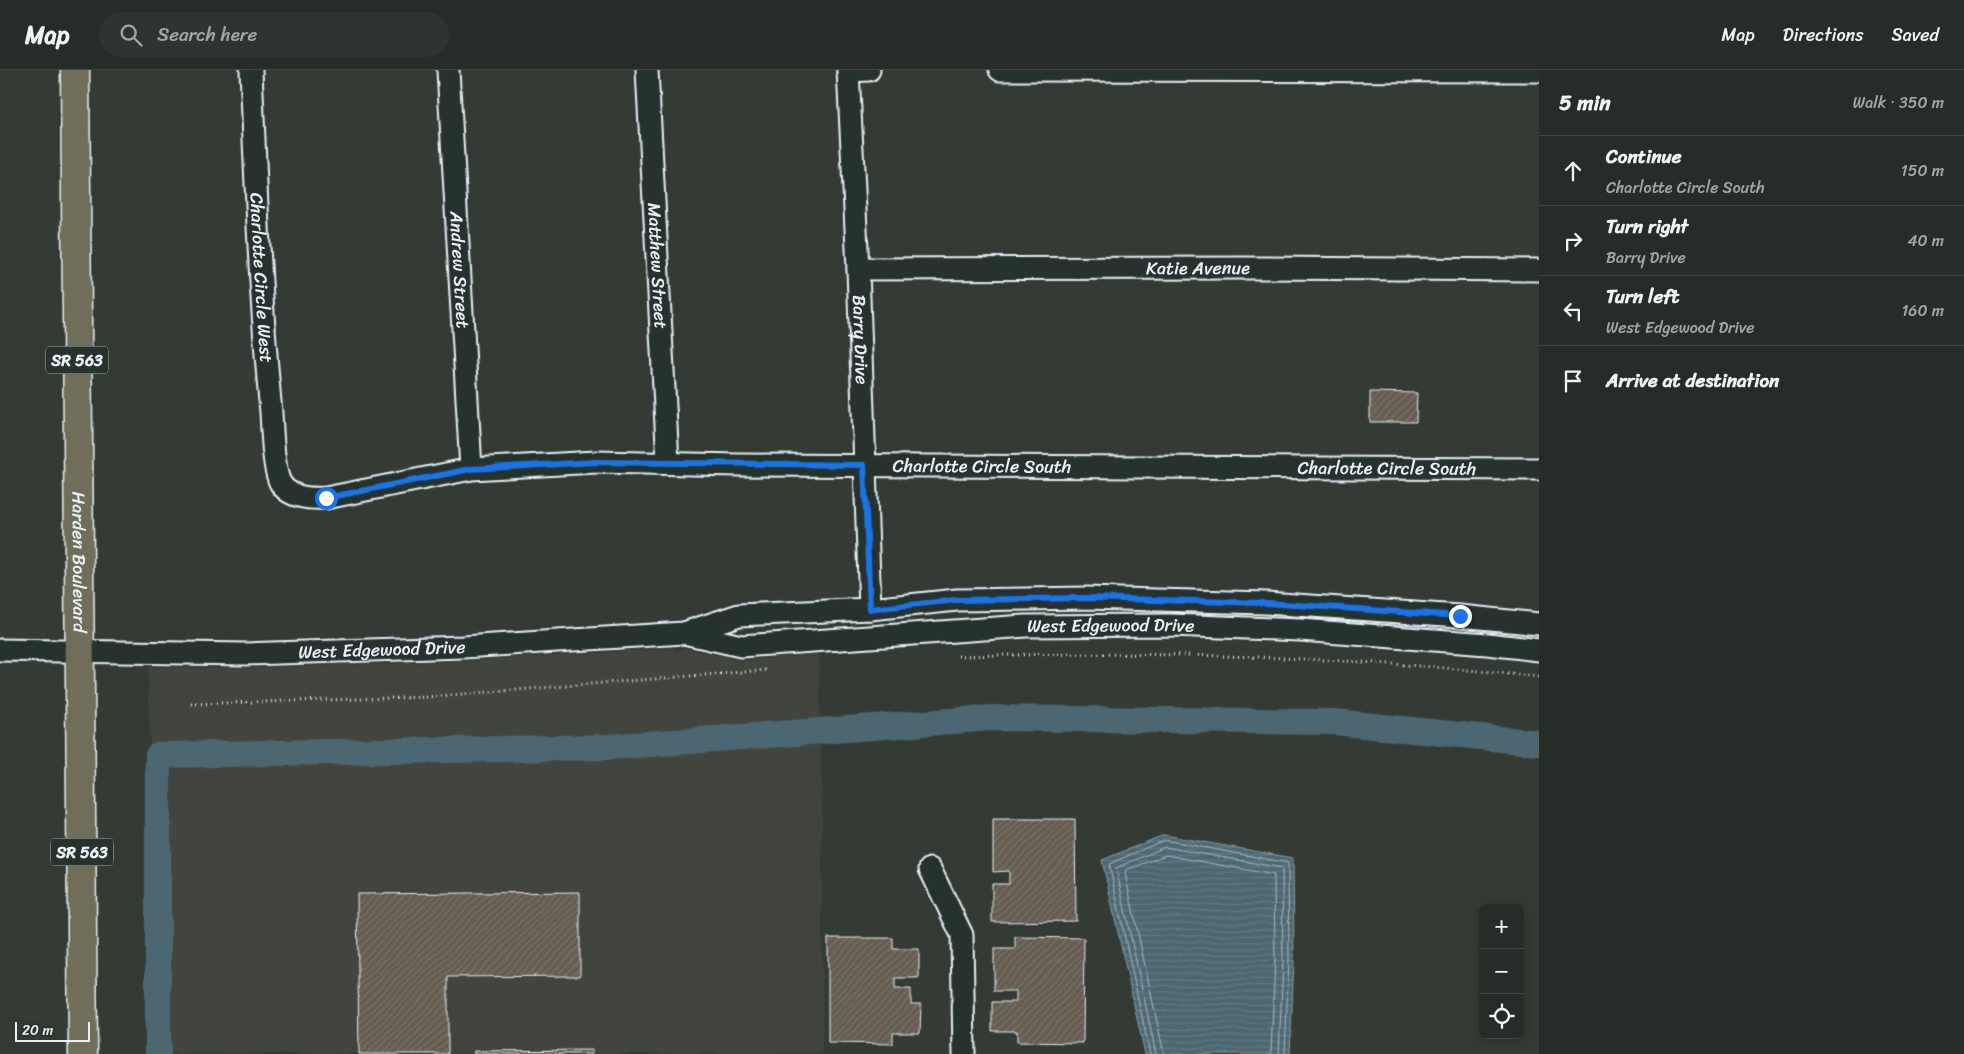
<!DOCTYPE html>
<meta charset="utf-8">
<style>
:root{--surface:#262c27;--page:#2e342f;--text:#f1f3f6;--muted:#a4a7a7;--line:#424844}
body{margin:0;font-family:Sriracha,sans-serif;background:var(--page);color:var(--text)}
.controls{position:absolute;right:15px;bottom:15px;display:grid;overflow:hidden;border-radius:8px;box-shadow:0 2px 12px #0003}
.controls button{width:45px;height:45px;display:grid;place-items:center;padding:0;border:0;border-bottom:1px solid var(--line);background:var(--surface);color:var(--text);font:25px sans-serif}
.scale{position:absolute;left:15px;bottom:12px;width:75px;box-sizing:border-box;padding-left:5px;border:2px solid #e8f1f8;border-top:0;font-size:14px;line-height:18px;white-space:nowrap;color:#e8f1f8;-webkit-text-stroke:4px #26332d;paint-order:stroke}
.stop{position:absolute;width:15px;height:15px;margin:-11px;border:4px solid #1a73e8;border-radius:50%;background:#fff}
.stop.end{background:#1a73e8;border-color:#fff;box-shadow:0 1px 5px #0008}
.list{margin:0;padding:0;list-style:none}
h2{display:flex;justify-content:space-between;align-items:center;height:65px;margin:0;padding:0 20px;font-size:21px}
h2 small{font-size:16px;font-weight:400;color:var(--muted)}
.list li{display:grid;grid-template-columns:32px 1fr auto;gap:15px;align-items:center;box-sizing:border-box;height:70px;padding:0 20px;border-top:1px solid var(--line)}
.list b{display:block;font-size:19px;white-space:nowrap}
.list p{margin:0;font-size:16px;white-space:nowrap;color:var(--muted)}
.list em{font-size:16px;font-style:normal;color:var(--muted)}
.icon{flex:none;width:28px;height:28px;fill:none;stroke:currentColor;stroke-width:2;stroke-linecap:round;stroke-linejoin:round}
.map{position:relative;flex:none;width:1539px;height:984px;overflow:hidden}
header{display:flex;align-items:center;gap:30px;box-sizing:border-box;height:70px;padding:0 25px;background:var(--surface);border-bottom:1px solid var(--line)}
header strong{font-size:24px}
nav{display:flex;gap:28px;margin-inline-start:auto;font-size:18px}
.search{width:350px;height:45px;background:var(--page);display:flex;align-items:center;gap:12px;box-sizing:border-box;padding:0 18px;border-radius:28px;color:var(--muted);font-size:19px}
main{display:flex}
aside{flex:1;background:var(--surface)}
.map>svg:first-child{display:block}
.built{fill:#42453c}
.water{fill:url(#water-rules);stroke:#8a9ea8}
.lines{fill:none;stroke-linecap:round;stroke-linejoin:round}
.shore{stroke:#aabac2;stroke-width:1}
.canal{stroke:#4c6772;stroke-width:26}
.building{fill:url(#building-hatch);stroke:#e8f1f8}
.minor-casing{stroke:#e8f1f8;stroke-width:25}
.primary-casing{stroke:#e8f1f8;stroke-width:31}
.path{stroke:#e8f1f8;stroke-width:3;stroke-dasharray:1 4;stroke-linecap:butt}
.minor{stroke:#26332d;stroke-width:21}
.primary{stroke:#706e59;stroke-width:28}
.route{stroke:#1a73e8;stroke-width:6}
.labels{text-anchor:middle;stroke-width:4.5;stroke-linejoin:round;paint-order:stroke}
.shield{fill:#26332d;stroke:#aeb8bb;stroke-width:1}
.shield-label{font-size:16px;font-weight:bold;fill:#e8f1f8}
.street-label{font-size:18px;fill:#e8f1f8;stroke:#26332d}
</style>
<header>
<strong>Map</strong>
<div class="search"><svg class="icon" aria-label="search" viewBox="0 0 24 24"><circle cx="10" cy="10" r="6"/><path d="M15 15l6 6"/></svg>Search here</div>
<nav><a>Map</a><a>Directions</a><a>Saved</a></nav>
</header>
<main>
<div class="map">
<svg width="1539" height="984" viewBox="0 0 1539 984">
<defs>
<pattern id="water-rules" width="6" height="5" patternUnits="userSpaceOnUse" patternTransform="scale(1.25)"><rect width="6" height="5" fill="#4c6772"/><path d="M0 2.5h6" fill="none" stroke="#667d87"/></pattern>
<pattern id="building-hatch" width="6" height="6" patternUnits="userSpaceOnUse" patternTransform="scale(1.25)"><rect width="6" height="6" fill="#665c50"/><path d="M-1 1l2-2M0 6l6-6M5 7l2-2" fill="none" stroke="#7c746a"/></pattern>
</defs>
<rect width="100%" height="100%" fill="#333b34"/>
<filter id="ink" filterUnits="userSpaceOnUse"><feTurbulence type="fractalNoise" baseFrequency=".02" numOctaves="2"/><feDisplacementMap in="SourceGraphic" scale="10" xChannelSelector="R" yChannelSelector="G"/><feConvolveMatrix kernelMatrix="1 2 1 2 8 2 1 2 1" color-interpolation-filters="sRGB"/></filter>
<g filter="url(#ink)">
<path class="built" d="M674,578L675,581L684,578L742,590L819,584L822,718V984H157L148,597L244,598L463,591Z"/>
<path class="water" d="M1164,765L1293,788L1294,890L1290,984H1145L1102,790Z"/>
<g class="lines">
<path class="shore" d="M1150,984L1109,794L1164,770L1288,793L1289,889L1285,984
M1156,984L1116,798L1165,777L1282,798L1283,889L1279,984
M1164,984L1125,803L1126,800L1166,785L1274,805L1275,889L1271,984"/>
<path class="canal" d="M158,984V685L609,677L991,648L1334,652L1539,673"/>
</g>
<path class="building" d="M1370,322L1417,323L1416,352H1370Z
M993,749H1075L1076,851L992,852V814H1009V801L993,802Z
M580,822V906L448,907V984H359L357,824Z
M1015,867L1084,868L1083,973L1017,972V961H992V932H1016V921H994V879H1015Z
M828,868H893V879H919V908H895V919H911V934H921L920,963H893V974L828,973Z
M592,980V984H474V981Z"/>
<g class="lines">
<defs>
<g id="minor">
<path id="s1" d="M251,0C256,114 260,229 271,342C272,358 273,402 281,414C290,428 311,429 326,428L471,399L596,392L739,395L1539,399"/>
<path id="s2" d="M448,0L471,399"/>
<path id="s3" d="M647,0L668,393"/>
<path id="s4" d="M848,0L858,199L870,539"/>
<path d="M1000,0L1539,1"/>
<path d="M848,1L869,0"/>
<path id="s5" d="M858,199L1263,198L1539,200"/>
<path id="s6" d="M684,563L741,576L1026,556L1170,555L1300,560L1487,574L1539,580"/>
<path id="s7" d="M0,580L244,584L463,577L684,563L739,545L870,539L957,530L1085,528L1266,533L1460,546L1539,554"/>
<path d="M930,799L962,865L964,984"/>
</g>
<g id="primary">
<path id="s8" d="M75,0L83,984"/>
</g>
</defs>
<use href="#minor" class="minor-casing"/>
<use href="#primary" class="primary-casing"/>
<path class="path" d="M958,586C1152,581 1346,586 1539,607
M191,634L427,627L767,600"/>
<use href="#minor" class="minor"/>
<use href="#primary" class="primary"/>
</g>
</g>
<g class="lines" filter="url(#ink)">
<path class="route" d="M326,428L471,399L596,392L864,395L870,539L957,530L1085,528L1266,533L1460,546"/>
</g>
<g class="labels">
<g class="shield">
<rect x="46" y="276.5" width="62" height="27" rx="4"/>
<rect x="51" y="768.5" width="62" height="27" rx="4"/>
</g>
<g class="shield-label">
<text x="77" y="296">SR 563</text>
<text x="82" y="788">SR 563</text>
</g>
<g class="street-label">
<text dy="6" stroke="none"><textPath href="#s3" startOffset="196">Matthew Street</textPath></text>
<text dy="6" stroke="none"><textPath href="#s5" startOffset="340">Katie Avenue</textPath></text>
<text dy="6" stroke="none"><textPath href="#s2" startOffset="200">Andrew Street</textPath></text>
<text dy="6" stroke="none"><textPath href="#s1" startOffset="208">Charlotte Circle West</textPath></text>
<text dy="6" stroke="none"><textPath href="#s4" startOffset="270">Barry Drive</textPath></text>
<text dy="6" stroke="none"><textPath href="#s1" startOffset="1124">Charlotte Circle South</textPath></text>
<text dy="6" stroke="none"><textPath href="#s1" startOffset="1529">Charlotte Circle South</textPath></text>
<text dy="6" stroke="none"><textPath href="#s8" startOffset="492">Harden Boulevard</textPath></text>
<text dy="6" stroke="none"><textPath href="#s6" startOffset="429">West Edgewood Drive</textPath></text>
<text dy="6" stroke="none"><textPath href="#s7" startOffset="382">West Edgewood Drive</textPath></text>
</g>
</g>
</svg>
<div class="controls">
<button>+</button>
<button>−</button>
<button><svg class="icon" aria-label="locate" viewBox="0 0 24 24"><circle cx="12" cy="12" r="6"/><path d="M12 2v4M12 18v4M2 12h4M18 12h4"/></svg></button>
</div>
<div class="scale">20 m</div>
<div class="stop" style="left:326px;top:428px"></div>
<div class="stop end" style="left:1460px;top:546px"></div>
</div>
<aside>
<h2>5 min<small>Walk · 350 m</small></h2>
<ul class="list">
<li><svg class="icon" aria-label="ahead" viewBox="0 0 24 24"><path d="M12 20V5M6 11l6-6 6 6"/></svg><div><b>Continue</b><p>Charlotte Circle South</p></div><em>150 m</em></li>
<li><svg class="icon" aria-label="right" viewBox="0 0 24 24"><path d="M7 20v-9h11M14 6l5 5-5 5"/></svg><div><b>Turn right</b><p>Barry Drive</p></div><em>40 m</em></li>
<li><svg class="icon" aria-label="left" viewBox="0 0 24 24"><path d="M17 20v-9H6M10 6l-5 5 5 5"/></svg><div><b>Turn left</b><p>West Edgewood Drive</p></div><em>160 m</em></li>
<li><svg class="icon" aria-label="arrive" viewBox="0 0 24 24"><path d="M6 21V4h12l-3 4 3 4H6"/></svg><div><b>Arrive at destination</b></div></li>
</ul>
</aside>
</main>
